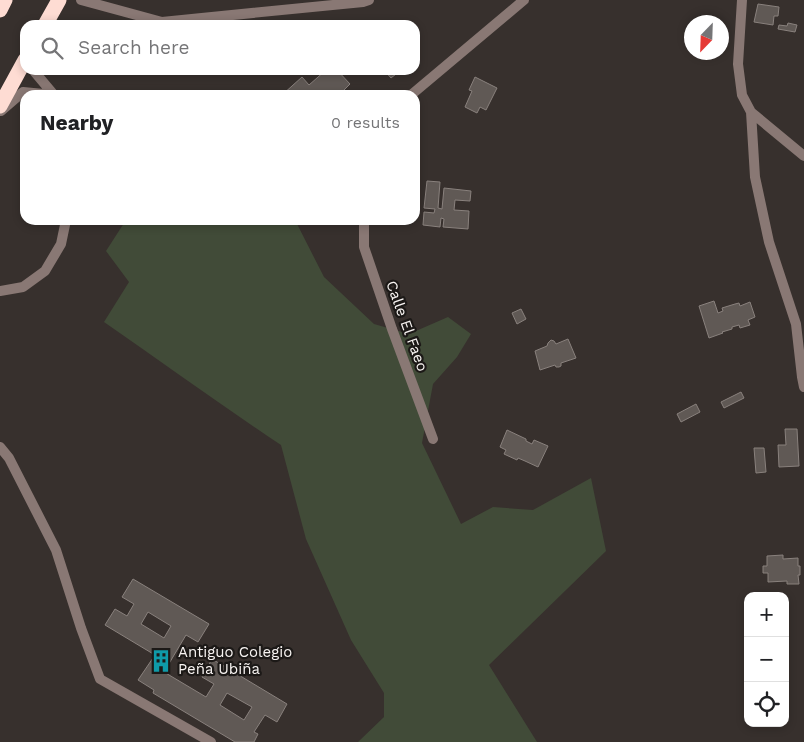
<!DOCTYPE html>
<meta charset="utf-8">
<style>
:root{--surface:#fff;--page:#f2f2f2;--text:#202124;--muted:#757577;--line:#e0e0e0}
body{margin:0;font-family:"Work Sans",sans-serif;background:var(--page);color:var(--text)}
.controls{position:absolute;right:15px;bottom:15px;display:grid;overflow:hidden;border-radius:10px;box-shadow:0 2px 8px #0003}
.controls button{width:45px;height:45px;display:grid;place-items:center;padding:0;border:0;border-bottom:1px solid var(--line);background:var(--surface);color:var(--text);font:25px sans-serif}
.compass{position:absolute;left:684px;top:15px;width:45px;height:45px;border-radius:50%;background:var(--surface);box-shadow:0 2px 8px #0003;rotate:203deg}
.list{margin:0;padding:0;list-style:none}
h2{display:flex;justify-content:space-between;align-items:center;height:65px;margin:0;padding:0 20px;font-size:21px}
h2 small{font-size:16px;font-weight:400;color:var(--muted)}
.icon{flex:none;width:28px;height:28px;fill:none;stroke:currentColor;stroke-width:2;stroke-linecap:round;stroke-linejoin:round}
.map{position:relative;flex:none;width:804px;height:742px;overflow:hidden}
.search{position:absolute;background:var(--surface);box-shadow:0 2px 8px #0003;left:20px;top:20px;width:400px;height:55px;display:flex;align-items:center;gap:12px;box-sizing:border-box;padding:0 18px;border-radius:15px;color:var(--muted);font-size:19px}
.panel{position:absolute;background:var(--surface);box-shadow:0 2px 8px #0003;left:20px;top:90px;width:400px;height:135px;border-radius:15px}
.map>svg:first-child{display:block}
.green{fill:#414b38}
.building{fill:#605955;stroke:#89817d;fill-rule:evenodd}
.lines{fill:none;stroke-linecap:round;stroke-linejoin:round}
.street{stroke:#897874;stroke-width:10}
.highway{stroke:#fedcd3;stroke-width:15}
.labels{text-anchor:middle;stroke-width:4.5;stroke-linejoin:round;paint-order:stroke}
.street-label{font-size:15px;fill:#f8f4f2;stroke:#1c1917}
.poi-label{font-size:15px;fill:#f8f4f2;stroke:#1c1917;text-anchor:start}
</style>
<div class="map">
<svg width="804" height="742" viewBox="0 0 804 742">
<rect width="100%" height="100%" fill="#37302d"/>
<path class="green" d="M126,220H295L324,277L374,324L409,334L448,317L471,334L457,357L433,384L422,443L461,524L493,507L533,510L591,478L606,551L489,665L537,742H358L384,717V693L351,640L306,539L281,445C221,405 163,363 104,322L129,282L106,251Z"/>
<path class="building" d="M758,4L779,7L778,16H774L773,25L754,22Z
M788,23L797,25L795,32L778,29L779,25L787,26Z
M326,70H337L350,84L339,95H282L302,77L309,85Z
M384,70H401L391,78Z
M475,77L497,88L486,110L480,107L477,113L465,107L472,91L469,90Z
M427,181L440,182L438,208L442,209L444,188L471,191L470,201L455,200L454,210L469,211L468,229L443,227L444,219L441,218L440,227L423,225L424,212L434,213L435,209L424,208Z
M714,301L718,313L723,311L722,308L735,304L739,303L740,306L750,302L755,317L748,320L750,325L740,328L739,325L732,327V329L722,332L723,333L709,338L699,306Z
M521,309L526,319L517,324L512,313Z
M568,339L576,358L561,363V366L559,367H556L555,365L540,370L535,351L547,346L548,343L551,340L554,341L556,344Z
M741,392L744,398L724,408L721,402Z
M696,404L700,412L681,422L677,414Z
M785,429H797L799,466L779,467L778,445H786Z
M507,430L526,439V441L532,444L534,440L548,446L538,467L525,461L518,458L517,460L504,454L506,450L500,447Z
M754,448H764L766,472L756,473Z
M783,555V559L798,558V566H800V575H798L799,584H787V581L768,582V573H763V566H767V556Z
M133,579L209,624L198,642L186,635L164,672L206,697L214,684L202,677L212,659L287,704L277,722L265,715L254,732L258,734L254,742H235L153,693L154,690L138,680L155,655L105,625L115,609L127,616L134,604L122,597ZM148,612L171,626L164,638L141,624ZM227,693L252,707L244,720L220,705Z"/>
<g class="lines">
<path class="street" d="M81,0L162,22L363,2L369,0
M742,0L738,64L742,95L751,112L804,156
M33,70L54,95
M411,95L524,0
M1,111L23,92L54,95
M751,112L755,177L769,242L796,324L802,377L804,387
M364,220V247L392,329L433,439
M0,291L23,287L45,271L61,244L66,220
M0,447L9,458L56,550L81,628L100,679L211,742"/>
<path class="highway" d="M0,10L5,0
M45,25L59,0
M0,106L25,60"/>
</g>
<defs>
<symbol id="building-bare" viewBox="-9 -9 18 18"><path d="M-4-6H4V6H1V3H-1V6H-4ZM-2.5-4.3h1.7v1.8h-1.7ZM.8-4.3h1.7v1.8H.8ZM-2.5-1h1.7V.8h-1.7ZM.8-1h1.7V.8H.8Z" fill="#0f9aa8" stroke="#1c1917" stroke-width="2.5" paint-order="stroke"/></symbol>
</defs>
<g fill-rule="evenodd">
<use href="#building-bare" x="145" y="645" width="32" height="32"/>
</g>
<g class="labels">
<g class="street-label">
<text transform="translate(407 326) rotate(70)" y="5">Calle El Faeo</text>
</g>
<g class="poi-label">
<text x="178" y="657">Antiguo Colegio<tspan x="178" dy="17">Peña Ubiña</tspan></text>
</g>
</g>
</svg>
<div class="controls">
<button>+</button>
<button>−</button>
<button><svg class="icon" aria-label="locate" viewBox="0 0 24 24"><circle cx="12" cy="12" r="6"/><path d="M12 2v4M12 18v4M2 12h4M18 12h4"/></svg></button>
</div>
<svg class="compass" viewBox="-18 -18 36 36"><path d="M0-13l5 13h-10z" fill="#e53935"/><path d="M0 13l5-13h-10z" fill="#757577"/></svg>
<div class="search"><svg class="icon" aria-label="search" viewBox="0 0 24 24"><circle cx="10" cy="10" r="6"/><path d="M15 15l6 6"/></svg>Search here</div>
<section class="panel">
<h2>Nearby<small>0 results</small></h2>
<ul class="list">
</ul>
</section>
</div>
